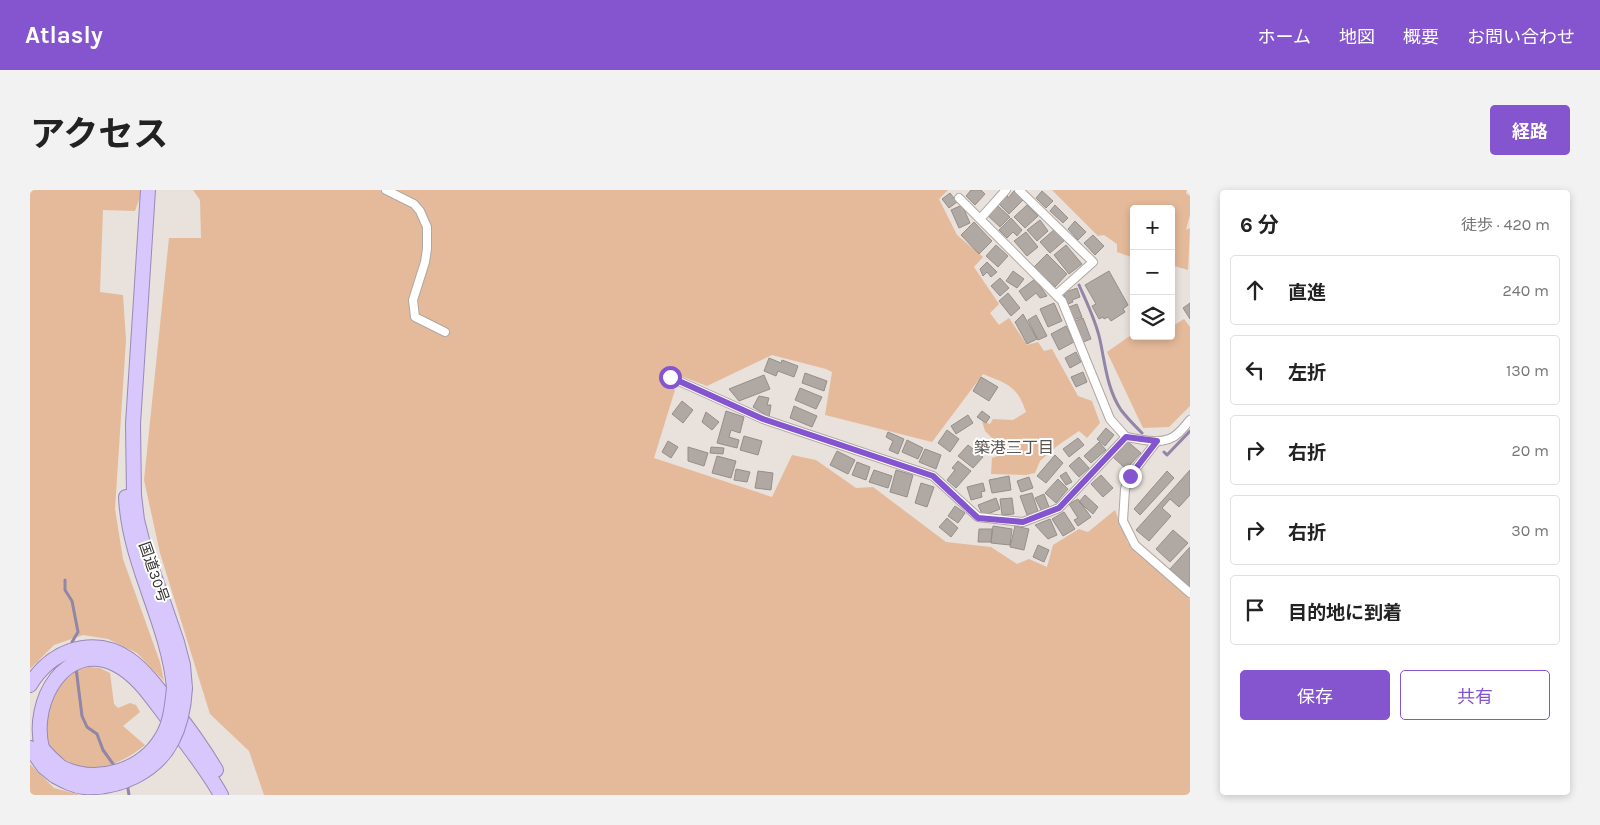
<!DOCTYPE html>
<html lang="ja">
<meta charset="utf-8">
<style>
:root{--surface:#fff;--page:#f2f2f2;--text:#222;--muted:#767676;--line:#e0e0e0;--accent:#8455ce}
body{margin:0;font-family:Karla,"Noto Sans JP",sans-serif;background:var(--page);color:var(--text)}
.controls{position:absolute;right:15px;top:15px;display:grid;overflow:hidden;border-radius:5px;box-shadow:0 2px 8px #0003}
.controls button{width:45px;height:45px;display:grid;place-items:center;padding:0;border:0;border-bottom:1px solid var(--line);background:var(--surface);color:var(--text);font:25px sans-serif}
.stop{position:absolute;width:15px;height:15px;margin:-11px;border:4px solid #8455ce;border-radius:50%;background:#fff}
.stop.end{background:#8455ce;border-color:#fff;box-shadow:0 1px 5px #0008}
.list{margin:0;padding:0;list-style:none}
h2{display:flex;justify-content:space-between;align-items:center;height:65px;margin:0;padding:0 20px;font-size:21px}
h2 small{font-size:16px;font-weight:400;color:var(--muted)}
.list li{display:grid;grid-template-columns:32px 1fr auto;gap:15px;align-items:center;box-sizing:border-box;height:70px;margin:0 10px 10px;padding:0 10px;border:1px solid var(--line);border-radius:5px}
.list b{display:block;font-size:19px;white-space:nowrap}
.list em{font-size:16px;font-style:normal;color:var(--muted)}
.actions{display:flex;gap:10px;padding:15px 20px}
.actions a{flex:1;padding:11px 0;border:1px solid var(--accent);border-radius:5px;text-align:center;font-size:18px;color:var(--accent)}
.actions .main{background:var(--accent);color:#fff}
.icon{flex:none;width:28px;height:28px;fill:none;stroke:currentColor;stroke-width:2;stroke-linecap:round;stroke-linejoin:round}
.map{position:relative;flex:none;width:1160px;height:605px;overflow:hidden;border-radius:5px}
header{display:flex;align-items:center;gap:30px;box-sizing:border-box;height:70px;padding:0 25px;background:var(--accent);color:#fff}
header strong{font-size:24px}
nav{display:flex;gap:28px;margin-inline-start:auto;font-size:18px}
.intro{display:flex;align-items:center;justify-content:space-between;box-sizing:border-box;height:120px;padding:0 30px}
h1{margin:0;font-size:35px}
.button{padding:12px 22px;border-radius:5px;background:var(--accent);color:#fff;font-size:18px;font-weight:700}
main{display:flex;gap:30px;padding:0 30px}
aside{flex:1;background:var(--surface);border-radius:5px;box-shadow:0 2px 8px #0003}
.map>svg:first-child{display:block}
.green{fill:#e4ba9a}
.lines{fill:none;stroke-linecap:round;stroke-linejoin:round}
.stream{stroke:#9185a8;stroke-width:3}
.building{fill:#b0a8a3;stroke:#958e89}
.minor-casing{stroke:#afa7a2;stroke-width:10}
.trunk-casing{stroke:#988ab5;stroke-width:16}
.minor{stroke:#fff;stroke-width:8}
.trunk{stroke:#d7c7fc;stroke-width:14}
.trunk-bridge-casing{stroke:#988ab5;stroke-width:16;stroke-linecap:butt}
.trunk-bridge{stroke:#d7c7fc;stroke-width:14}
.route{stroke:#8455ce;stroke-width:6}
.labels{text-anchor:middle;stroke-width:4;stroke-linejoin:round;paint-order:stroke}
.street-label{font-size:15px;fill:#373432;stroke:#fff}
.neighbourhood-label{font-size:16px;fill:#59524d;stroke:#fff}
</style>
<header>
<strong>Atlasly</strong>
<nav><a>ホーム</a><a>地図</a><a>概要</a><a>お問い合わせ</a></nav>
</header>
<div class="intro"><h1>アクセス</h1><a class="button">経路</a></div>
<main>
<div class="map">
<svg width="1160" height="605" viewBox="0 0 1160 605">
<rect width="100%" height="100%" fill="#e9e1db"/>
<path class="green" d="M0,0H110V7L105,21L73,20L70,102L93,105L96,150L85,319L93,369L130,472L134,491L107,463L78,449L53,445L24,455L0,479Z
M163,0H918L909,9L927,45L953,67L944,77L969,114L960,123L969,135L979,128L997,155L1008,152L1014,161L1022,159L1048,206L1062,211L1070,233L1057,248L1049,241L1027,256L1010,271L1005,283L996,285L961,284L962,268L974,264L973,259L955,241L952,231L960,234L963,229L983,230L996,222C987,195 977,194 953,184L902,252L795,225L802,182L796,179L742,165L677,196L638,181L637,188L645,200L624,268L742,307L762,265L786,270L826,298L843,297L916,352L961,357L987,374L999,369L1017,377L1023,355L1049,339L1058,342L1085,320L1098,353L1160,409V605H234L219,561L180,524L130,363L114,290L139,48H171L170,10Z
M1022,0H1157L1156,3L1160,6V25L1156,40L1160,38L1158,80L1141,75V19H1104V68L1087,62V54L1074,45L1068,46Z
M1154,129L1160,137V216L1139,237L1113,238L1077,162L1104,143V146H1141V137Z
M59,477L70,478L80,483L84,514L88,518L100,513L106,515L110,522L93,536L115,555C92,574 62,587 34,569C25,563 17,555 15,545C13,534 14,521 14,509L39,482Z
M0,574L24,598L50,605H0Z"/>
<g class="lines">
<path class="stream" d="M1049,95C1057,113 1066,131 1070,150C1075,173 1077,199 1091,220C1097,228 1105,236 1112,243
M1134,262L1137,265L1160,241
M35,390V400L42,411L48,442L42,452L43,457
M46,478L52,526L57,537L67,544L73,560L86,578
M97,593L99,605"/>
</g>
<path class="building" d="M941,0H951L955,4L945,15L936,6Z
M984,1L993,10L979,24L968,13L977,5L978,8Z
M1012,1L1023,11L1016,18L1006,8Z
M920,3L927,12L919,18L912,9Z
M966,14L980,27L970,37L956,24Z
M932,15L940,33L929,38L921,20Z
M997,15L1008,26L995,38L984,27Z
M1025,15L1038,28L1033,33L1020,21Z
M981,28L992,40L987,46L983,42L977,48L969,40Z
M1010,30L1018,41L1007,51L997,40Z
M1045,31L1056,42L1048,50L1038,39Z
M944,32L962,51L949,64L931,45Z
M1025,39L1035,50L1020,63L1010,52Z
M996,42L1008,57L997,66L984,51Z
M1063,45L1074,56L1065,65L1054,53Z
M966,55L978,66L968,77L956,66Z
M1036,55L1052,74L1039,84L1024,65Z
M1017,64L1037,84L1025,97L1004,77Z
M957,72L967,82L961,87L957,82L953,86L950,79Z
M983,81L994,89L987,98L976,91Z
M1079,81L1098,115L1093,119L1095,122L1081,131L1078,127L1074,129L1073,127L1069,129L1062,116L1066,114L1055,95Z
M970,88L979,98L970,106L961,96Z
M1005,89L1017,106L1010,108L1006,103L996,111L989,101Z
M1047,98L1050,107L1042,110L1043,112L1038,114L1033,103Z
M978,103L990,118L981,126L969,111Z
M1024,113L1032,131L1018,137L1010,119Z
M1160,113V129L1153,118Z
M1047,114L1052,127L1043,130L1039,117Z
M993,124L1007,149L997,154L985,132Z
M1006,125L1017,146L1008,150L998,130Z
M1053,128L1061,149L1053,152L1045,131Z
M1036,136L1044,152L1029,160L1021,144Z
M1046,162L1051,172L1040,178L1035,168Z
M739,168L751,173L752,170L768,176L764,187L748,181L746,186L734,181Z
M1053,182L1057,192L1046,197L1041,187Z
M775,183L797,191L794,201L772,193Z
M734,185L740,199L709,211L699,199Z
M951,187L968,197L959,211L943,201Z
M770,198L792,207L786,219L765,210Z
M729,206L739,208L737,215H741L739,227L723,217Z
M652,211L663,220L653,233L642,224Z
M764,216L787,226L782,237L760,228Z
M696,221L714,227L710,243L701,240L699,247L709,250L707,258L687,253Z
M952,221L960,227L956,233L947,227Z
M676,222L689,232L682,240L672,232Z
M938,225L943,233L926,244L921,236Z
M1076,238L1084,245L1075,256L1067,249Z
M917,240L929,249L920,262L908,253Z
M858,242L874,249L868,264L859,260L863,251L856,247Z
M714,246L732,251L728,265L710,260Z
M1048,248L1054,255L1039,267L1033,259Z
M877,250L893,258L888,269L872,262Z
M638,251L648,257L641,268L632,262Z
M1097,251L1111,263L1096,279L1083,267Z
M1069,252L1076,260L1061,273L1054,266Z
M938,255L953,267L943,278L928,266Z
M658,257L678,263L674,276L658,271Z
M681,257L694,258L693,264L680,263Z
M895,259L911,265L906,279L889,272Z
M807,261L825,270L818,284L800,275Z
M1025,265L1033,273L1016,293L1007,286Z
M687,266L706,271L701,288L682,283Z
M1049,267L1059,278L1049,287L1039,276Z
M928,271L941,281L926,298L917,290L925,280L922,278Z
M827,272L840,277L836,290L822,285Z
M706,279L720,282L717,292L704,290Z
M844,280L862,286L858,298L839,292Z
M866,280L883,285L877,307L860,302Z
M1160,280V305L1149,317L1140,309L1132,318L1141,326L1119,351L1106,340Z
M728,281L743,283L741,300L725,298Z
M1137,281L1144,288L1110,325L1104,319Z
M1036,282L1042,292L1036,295L1030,286Z
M1071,285L1083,298L1073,307L1061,294Z
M979,286L981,300L962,303L959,290Z
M999,287L1003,298L991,302L987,291Z
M1028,289L1038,299L1026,313L1015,303Z
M891,293L904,297L897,317L885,313Z
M953,293L955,301L951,302L952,307L941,310L937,297Z
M1002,303L1008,321L997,325L990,306Z
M1014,304L1019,317L1011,320L1005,308Z
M1055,305L1068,317L1063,324L1049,312Z
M966,308L970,319L953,326L948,315Z
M982,308L984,324L972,325L970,309Z
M1048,309L1061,327L1048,336L1044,330L1048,328L1039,314Z
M925,316L935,323L928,333L918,326Z
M1034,322L1045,339L1033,346L1022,329Z
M917,328L928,338L921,347L909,337Z
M1020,329L1027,345L1018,349L1005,335Z
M963,336L982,339L980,355L961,353Z
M985,336L999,339L994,360L980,357Z
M949,339H962L961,352H948Z
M1143,340L1158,353L1140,372L1126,359Z
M1008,355L1019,360L1014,372L1003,367Z
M1160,357V397L1140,379Z"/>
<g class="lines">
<defs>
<path id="minor" d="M356,0L384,14L390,21L397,37V59L395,72L383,110L385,127L415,142
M989,0L1063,72L1026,105
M929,8L1032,111L1080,229L1096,247C1109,249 1126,254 1139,249C1148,246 1154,237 1160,230
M950,29L976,0
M640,187L733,229L903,286L948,327L993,332L1029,318L1096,247
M1127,251L1100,286L1095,299L1093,331L1105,355L1160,403"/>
<path id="trunk" d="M118,0L103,234L104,305L107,330L112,350L147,452L153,475L155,498
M96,307C99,374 138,432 144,498
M0,495C9,480 23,467 40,461C90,445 116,482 142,517C158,537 173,558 186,580
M0,558L14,577L25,586
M31,577C24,571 17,565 12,558C0,511 36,449 87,475C110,487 125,513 141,533C158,557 177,579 191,605"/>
</defs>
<use href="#minor" class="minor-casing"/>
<use href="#trunk" class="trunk-casing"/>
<use href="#minor" class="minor"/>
<use href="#trunk" class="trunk"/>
<defs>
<path id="trunk-bridge" d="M31,577C66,595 112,581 132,547C141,532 142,515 144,498
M25,586C34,591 43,596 54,597C89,599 126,582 142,551C151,534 154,517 155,498"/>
</defs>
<use href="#trunk-bridge" class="trunk-bridge-casing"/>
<use href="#trunk-bridge" class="trunk-bridge"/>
</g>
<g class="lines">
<path class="route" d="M640,187L733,229L903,286L948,328L993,332L1029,318L1096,247L1127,251L1100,286"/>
</g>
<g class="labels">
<g class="street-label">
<text transform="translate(124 382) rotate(71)" y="5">国道30号</text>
</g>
<g class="neighbourhood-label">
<text x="984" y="263">築港三丁目</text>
</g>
</g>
</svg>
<div class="controls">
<button>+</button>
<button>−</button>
<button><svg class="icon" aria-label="layers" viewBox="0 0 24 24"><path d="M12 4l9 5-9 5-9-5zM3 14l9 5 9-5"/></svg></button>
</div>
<div class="stop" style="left:640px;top:187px"></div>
<div class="stop end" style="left:1100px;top:286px"></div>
</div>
<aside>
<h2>6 分<small>徒歩 · 420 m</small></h2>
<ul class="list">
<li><svg class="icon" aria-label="ahead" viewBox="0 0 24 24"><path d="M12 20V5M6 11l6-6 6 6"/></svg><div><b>直進</b></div><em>240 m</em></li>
<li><svg class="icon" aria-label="left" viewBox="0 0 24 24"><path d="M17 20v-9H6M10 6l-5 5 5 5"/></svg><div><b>左折</b></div><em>130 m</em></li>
<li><svg class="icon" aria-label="right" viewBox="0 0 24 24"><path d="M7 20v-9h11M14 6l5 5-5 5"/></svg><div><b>右折</b></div><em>20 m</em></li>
<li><svg class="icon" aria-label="right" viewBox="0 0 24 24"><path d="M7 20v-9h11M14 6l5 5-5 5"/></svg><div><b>右折</b></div><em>30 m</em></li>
<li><svg class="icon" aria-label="arrive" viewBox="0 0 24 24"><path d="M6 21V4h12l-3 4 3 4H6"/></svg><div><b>目的地に到着</b></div></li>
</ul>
<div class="actions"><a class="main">保存</a><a>共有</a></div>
</aside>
</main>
